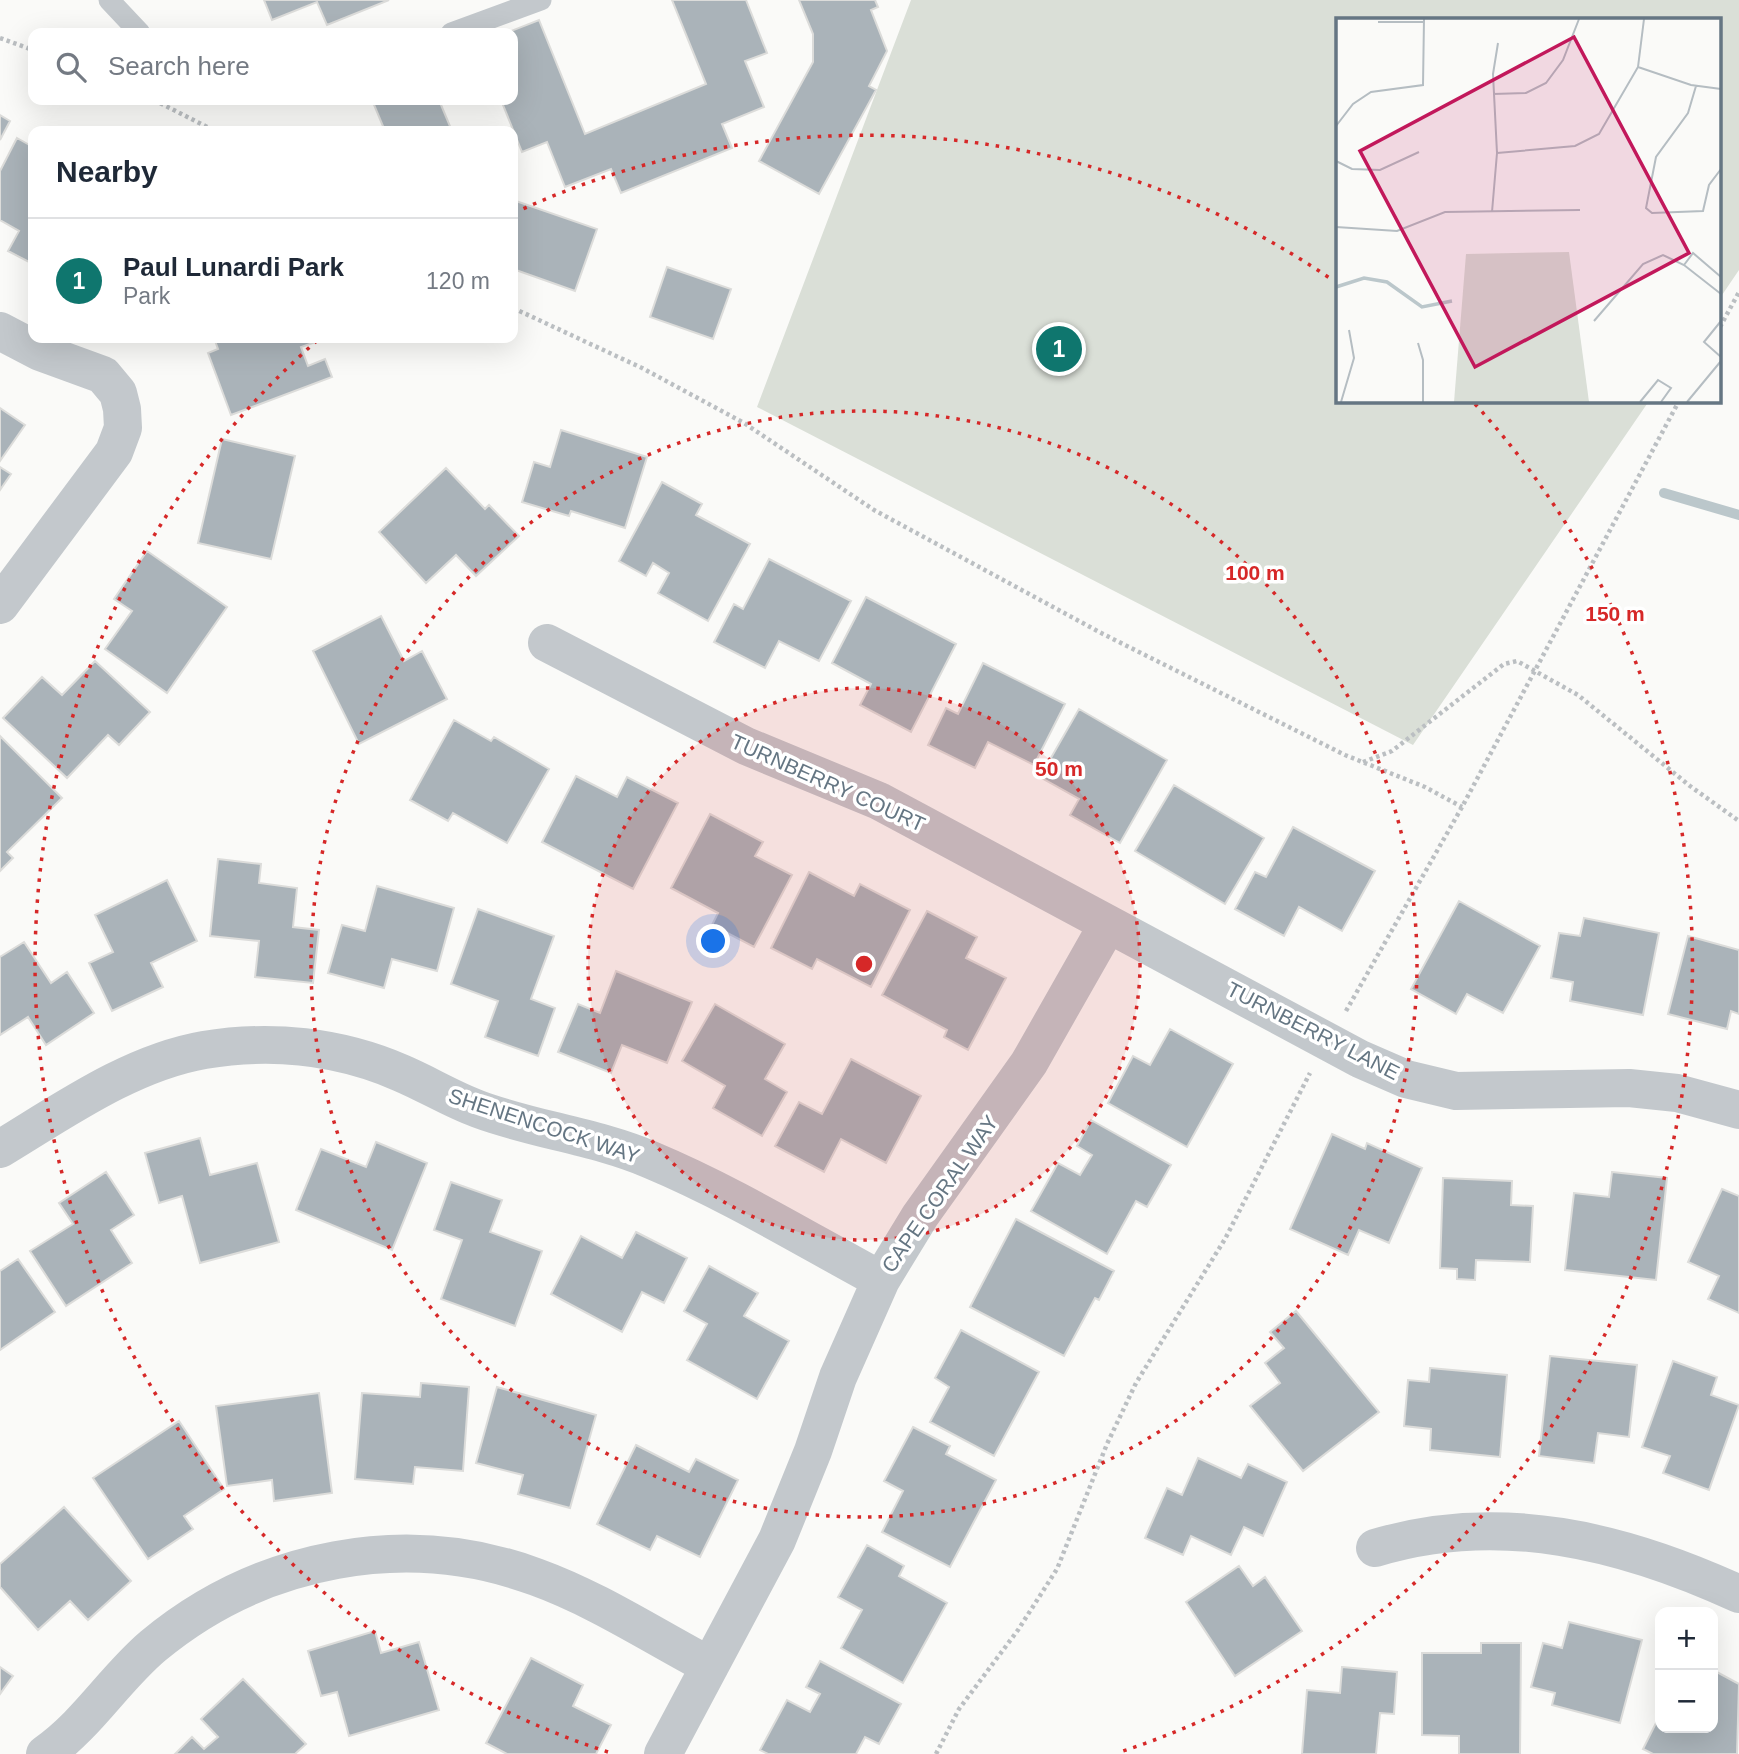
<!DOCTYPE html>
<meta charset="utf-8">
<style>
:root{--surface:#fff;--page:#f2f2f3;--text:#1f2937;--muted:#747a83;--line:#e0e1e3;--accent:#0f766e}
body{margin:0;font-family:Arial,sans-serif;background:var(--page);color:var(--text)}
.controls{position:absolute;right:21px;bottom:21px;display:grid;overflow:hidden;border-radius:14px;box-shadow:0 7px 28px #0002}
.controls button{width:63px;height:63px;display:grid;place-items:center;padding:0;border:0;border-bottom:2px solid var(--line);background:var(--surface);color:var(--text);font:35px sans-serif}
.you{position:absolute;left:714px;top:942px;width:24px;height:24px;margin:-18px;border:5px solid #fff;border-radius:50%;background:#1a73e8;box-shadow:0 0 0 10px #1a73e833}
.badge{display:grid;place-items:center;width:46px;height:46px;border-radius:50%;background:var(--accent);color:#fff;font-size:23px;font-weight:700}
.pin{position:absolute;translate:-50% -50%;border:4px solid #fff;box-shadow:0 2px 7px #0006}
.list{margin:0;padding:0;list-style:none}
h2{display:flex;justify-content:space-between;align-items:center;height:91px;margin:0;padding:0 28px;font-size:30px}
h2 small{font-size:23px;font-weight:400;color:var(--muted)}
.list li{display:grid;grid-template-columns:46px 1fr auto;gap:21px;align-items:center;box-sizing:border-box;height:126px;padding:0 28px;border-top:2px solid var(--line)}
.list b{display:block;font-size:26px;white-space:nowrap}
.list p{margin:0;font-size:23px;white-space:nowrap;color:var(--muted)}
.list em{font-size:23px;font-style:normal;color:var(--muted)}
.icon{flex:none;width:38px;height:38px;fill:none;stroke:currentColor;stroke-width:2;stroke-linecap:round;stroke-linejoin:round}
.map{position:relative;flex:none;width:1739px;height:1754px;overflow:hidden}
.search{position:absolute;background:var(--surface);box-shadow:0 7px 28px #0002;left:28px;top:28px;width:490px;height:77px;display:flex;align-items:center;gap:18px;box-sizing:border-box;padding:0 24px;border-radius:14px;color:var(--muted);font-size:26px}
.panel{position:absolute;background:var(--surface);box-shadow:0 7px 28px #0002;left:28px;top:126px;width:490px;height:217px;border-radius:14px}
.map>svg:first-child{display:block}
.green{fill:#dadfd7}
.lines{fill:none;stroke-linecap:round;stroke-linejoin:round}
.stream{stroke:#bbc7cb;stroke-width:10}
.building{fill:#aab3b9;stroke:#dcdcda;stroke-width:2}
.path{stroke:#bbbfc2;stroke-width:4.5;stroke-dasharray:3.5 3.5;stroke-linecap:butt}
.lane{stroke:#c3c8cc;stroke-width:21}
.street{stroke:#c3c8cc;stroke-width:38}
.ring{fill:none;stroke:#d62828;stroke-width:3.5;stroke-dasharray:3.5 7}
.labels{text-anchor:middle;stroke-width:7;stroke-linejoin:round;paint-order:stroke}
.street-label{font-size:21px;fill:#657683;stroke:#fff}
.inset-river{fill:none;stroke:#bbc7cb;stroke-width:3.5}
.inset-road{fill:none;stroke:#b5bdc2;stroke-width:2}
.view{fill:#c2185b;fill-opacity:0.15;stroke:#c2185b;stroke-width:3.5}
.inset-edge{fill:none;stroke:#657683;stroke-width:3.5}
.centre{fill:#d62828;stroke:#fff;stroke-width:3.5}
.ring-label{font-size:21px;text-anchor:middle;font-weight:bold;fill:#d62828;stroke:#fff;stroke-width:7;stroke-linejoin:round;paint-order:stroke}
</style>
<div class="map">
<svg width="1739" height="1754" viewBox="0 0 1739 1754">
<rect width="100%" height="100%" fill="#fafaf8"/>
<path class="green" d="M911,0H1739V270L1720,298V19H1338V401H1649L1413,745L757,407Z"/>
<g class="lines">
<path class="stream" d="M1664,493L1739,515"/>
</g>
<path class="building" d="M264,0H389L327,25L317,2L272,20Z
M672,0H746L767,53L745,61L764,107L722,124L732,148L621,193L611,169L565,187L547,142L522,152L501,100H513V33H506L539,20L585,134L706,84Z
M799,0H875L878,7L871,10L887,51L869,86L876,90L819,194L759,161L813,62V34Z
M372,100H439L452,131H385Z
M0,115L10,121L0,140Z
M17,138L33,147V264L8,251L19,231L0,220V171Z
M513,200L597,229L575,291L513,269Z
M667,267L731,289L713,339L650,317Z
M214,338H327L301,347L308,366L325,359L332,377L231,415L208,353L218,349Z
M0,408L25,425L0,461Z
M561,430L647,457L625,528L571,511L569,516L522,502L534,462L550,467Z
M222,439L295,456L271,559L198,543Z
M0,467L11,474L0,490Z
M446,468L485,509L489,505L519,536L476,576L456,555L426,583L379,532Z
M662,482L702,504L696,515L750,544L708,621L658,593L669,573L653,563L646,576L619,561Z
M147,551L227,607L167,693L105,649L132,611L114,599Z
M769,559L851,601L819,661L779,641L765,668L714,642L734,604L743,609Z
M866,597L956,644L911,732L860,705L871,684L832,663Z
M381,616L404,661L422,651L447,699L359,744L313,651Z
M95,661L150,712L119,745L108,735L67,778L3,718L42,677L62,695Z
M983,663L1065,704L1034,765L988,742L975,768L928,745L946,708L958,714Z
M1079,709L1167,760L1120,843L1070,815L1079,799L1040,777Z
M454,720L491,741L494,737L549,769L507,843L453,813L448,821L410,800Z
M0,736L62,798L7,852L13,858L0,871Z
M576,776L617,797L627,777L678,803L633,889L542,842Z
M1174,785L1264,838L1225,904L1135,851Z
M710,814L763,842L755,856L792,875L754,947L712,925L718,913L671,888Z
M1293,827L1375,871L1342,931L1299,907L1284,936L1235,909L1255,872L1266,877Z
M218,859L261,864L259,883L297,888L293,927L319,930L313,983L255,977L259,941L210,936Z
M809,872L854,896L860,884L910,910L871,987L817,959L812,969L771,948Z
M167,880L197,941L151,963L163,987L112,1011L89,963L113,952L95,915Z
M377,886L454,908L437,971L392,959L384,988L328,973L342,925L365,931Z
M1459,901L1540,946L1503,1013L1467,994L1456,1014L1411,989Z
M478,909L554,936L531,999L555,1008L538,1056L485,1037L498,1001L451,984Z
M927,911L977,937L966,958L1006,978L968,1050L944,1037L947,1030L882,995Z
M1584,918L1659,933L1643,1015L1570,1001L1573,982L1551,978L1559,933L1580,936Z
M1688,936L1739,950V1014L1731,1011L1727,1029L1668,1014Z
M24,942L51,983L67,972L94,1013L46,1045L28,1017L0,1035V957Z
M616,971L692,1002L667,1063L622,1045L611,1073L558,1052L578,1004L600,1013Z
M715,1004L785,1044L765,1079L787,1092L762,1136L713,1108L725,1086L682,1061Z
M1170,1029L1233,1064L1187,1147L1108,1103L1133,1056L1150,1065Z
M851,1059L921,1096L886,1163L841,1139L824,1172L775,1146L799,1102L822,1114Z
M1091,1120L1171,1165L1147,1207L1136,1201L1107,1254L1031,1211L1058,1163L1080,1175L1092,1155L1077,1146Z
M1332,1134L1365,1149L1367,1143L1422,1168L1389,1243L1359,1230L1348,1255L1290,1229Z
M200,1138L210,1175L257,1163L279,1242L200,1263L182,1196L159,1203L145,1153Z
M376,1142L427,1163L392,1250L296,1210L321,1149L366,1167Z
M106,1172L134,1215L111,1230L132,1263L66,1306L30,1251L73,1224L59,1203Z
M1612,1172L1667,1178L1656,1280L1565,1270L1574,1193L1609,1197Z
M1443,1178L1512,1181L1511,1205L1533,1206L1530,1262L1476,1260L1475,1280L1457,1279V1269L1440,1268Z
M451,1182L502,1200L490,1232L542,1251L515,1326L441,1299L462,1240L434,1230Z
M1722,1189L1739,1196V1313L1708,1299L1719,1276L1688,1262Z
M1016,1219L1114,1271L1099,1300L1095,1298L1064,1356L970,1307Z
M636,1232L687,1258L664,1303L642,1292L622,1332L551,1294L581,1236L622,1258Z
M18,1259L55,1312L0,1350V1271Z
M709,1266L758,1293L744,1316L789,1341L757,1399L687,1360L707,1324L684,1311Z
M1296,1311L1379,1412L1303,1471L1250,1406L1280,1383L1265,1363L1284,1348L1270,1332Z
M961,1330L1039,1372L994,1456L930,1422L949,1387L935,1378Z
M1550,1356L1637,1365L1629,1437L1598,1433L1594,1463L1539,1456Z
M1673,1361L1717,1377L1711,1395L1739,1405L1709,1490L1663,1473L1670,1456L1642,1447Z
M1430,1368L1507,1375L1500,1457L1430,1450L1431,1429L1404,1426L1408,1380L1429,1382Z
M421,1383L469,1387L463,1471L415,1467L413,1484L355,1479L362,1393L420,1397Z
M497,1387L596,1415L570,1508L518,1494L523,1475L476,1463Z
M319,1393L332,1493L274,1501L272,1480L227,1486L216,1406Z
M179,1421L224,1489L184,1516L193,1529L148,1559L93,1478Z
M913,1427L950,1446L946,1454L996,1480L950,1567L882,1532L903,1491L884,1481Z
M636,1445L689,1472L696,1459L738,1480L700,1557L657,1536L650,1550L597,1524Z
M1198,1458L1241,1478L1248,1464L1287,1482L1263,1536L1244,1527L1231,1555L1191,1536L1183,1555L1145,1538L1167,1488L1182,1495Z
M64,1507L131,1581L88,1620L70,1601L38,1630L0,1587V1564Z
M867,1545L904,1566L899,1576L947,1603L903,1683L841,1648L862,1610L838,1597Z
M1239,1566L1253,1586L1265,1577L1302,1631L1235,1676L1186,1602Z
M1569,1622L1642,1640L1620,1723L1552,1705L1555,1693L1531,1687L1543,1643L1562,1648Z
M375,1631L381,1653L419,1642L439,1710L349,1736L337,1692L321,1696L308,1651Z
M1481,1643H1521L1520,1754H1459V1736L1422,1735V1653H1481Z
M531,1658L583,1685L573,1706L611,1725L596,1754H507L486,1743Z
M820,1661L901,1704L879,1744L865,1737L856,1754H768L760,1750L787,1700L810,1712L820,1694L806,1687Z
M0,1667L13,1676L0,1694Z
M1342,1667L1397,1672L1394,1714L1380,1713L1376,1754H1302L1307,1690L1340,1693Z
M1713,1670L1739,1684L1737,1754H1653L1643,1749L1660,1715V1728H1713Z
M243,1679L306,1744L295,1754H175L192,1737L204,1749L218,1737L201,1719Z"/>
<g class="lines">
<path class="path" d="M0,38L33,50
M154,100L215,131
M513,308L642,368L744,423L874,510L1103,634L1345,755L1425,787L1462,807
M1720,327L1739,292
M1363,762L1392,751L1504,664L1517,661L1578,695L1690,786L1739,821
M1346,1011L1462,807L1679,401
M936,1754L959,1709L1018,1630L1057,1569L1107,1444L1136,1383L1225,1239L1310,1073"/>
<path class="lane" d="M109,0L140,33
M451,33L541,0"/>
<path class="street" d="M0,331L40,352L103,375L118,393L122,409L123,428L114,452L0,605
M547,643L746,746L879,801L1360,1059L1406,1079L1456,1091L1629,1088L1677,1093L1739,1110
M0,1149C63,1111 130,1063 204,1050C271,1039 339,1046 401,1073C427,1084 451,1099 478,1109C534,1130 595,1136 651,1160C730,1193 805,1239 881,1280
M1375,1548C1500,1510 1624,1541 1739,1594
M45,1754C88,1724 114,1679 153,1646C260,1557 406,1529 536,1577C597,1599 653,1636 710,1666
M663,1754L777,1540L813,1451L838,1377L881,1280L920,1216L1029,1063L1108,924"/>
</g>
<circle cx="864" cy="964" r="276" fill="#d62828" fill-opacity=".12"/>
<g class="ring">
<circle cx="864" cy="964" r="276"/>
<circle cx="864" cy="964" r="553"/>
<path d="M608 1752A829 829 0 0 1 320 338M514 213A829 829 0 0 1 1334 281M1475 404A829 829 0 0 1 1120 1752"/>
</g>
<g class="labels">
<g class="street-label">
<text transform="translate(828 783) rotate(24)" y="7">TURNBERRY COURT</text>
<text transform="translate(1313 1031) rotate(27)" y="7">TURNBERRY LANE</text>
<text transform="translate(544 1126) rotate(18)" y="7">SHENENCOCK WAY</text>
<text transform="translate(940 1194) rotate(-55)" y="7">CAPE CORAL WAY</text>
</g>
</g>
<g transform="translate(1336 18)">
<rect width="385" height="385" fill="#fafaf8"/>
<path d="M233,234L253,384H118L130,236Z" fill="#dadfd7"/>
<path class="inset-river" d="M0,269L28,260L51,264L86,289L116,283"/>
<path class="inset-road" d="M42,4H88M302,49L355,67L385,71M360,68L352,95L320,139L310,190L316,195L367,193L373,167L385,151M157,76L190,75L210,65L227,42L243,1M0,108L17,86L35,74L87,67L88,1M161,135L239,128L263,116L302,49L308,1M0,143L16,151L44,152L83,134M156,194L161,135L157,56L162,25M0,209L61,213L109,194L244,192M348,247L357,235L385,259M258,303L307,246L327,237L348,247L385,276M385,303L368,324L385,339M82,325L87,342V384M5,384L18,340L13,312M304,384L322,362L335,370L325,384M351,384L385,343"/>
<path class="view" d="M238,19L353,235L139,349L24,133Z"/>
<rect width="385" height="385" class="inset-edge"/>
</g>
<circle cx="864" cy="964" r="10" class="centre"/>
<g class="ring-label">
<text x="1255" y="580">100 m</text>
<text x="1615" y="621">150 m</text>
<text x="1059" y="776">50 m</text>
</g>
</svg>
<div class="controls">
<button>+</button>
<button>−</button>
</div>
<div class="you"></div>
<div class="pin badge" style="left:1059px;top:349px">1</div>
<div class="search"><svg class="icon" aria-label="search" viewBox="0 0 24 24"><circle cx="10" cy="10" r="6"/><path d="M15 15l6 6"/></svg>Search here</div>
<section class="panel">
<h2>Nearby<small></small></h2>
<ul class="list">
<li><span class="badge">1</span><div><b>Paul Lunardi Park</b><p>Park</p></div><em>120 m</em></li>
</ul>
</section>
</div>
